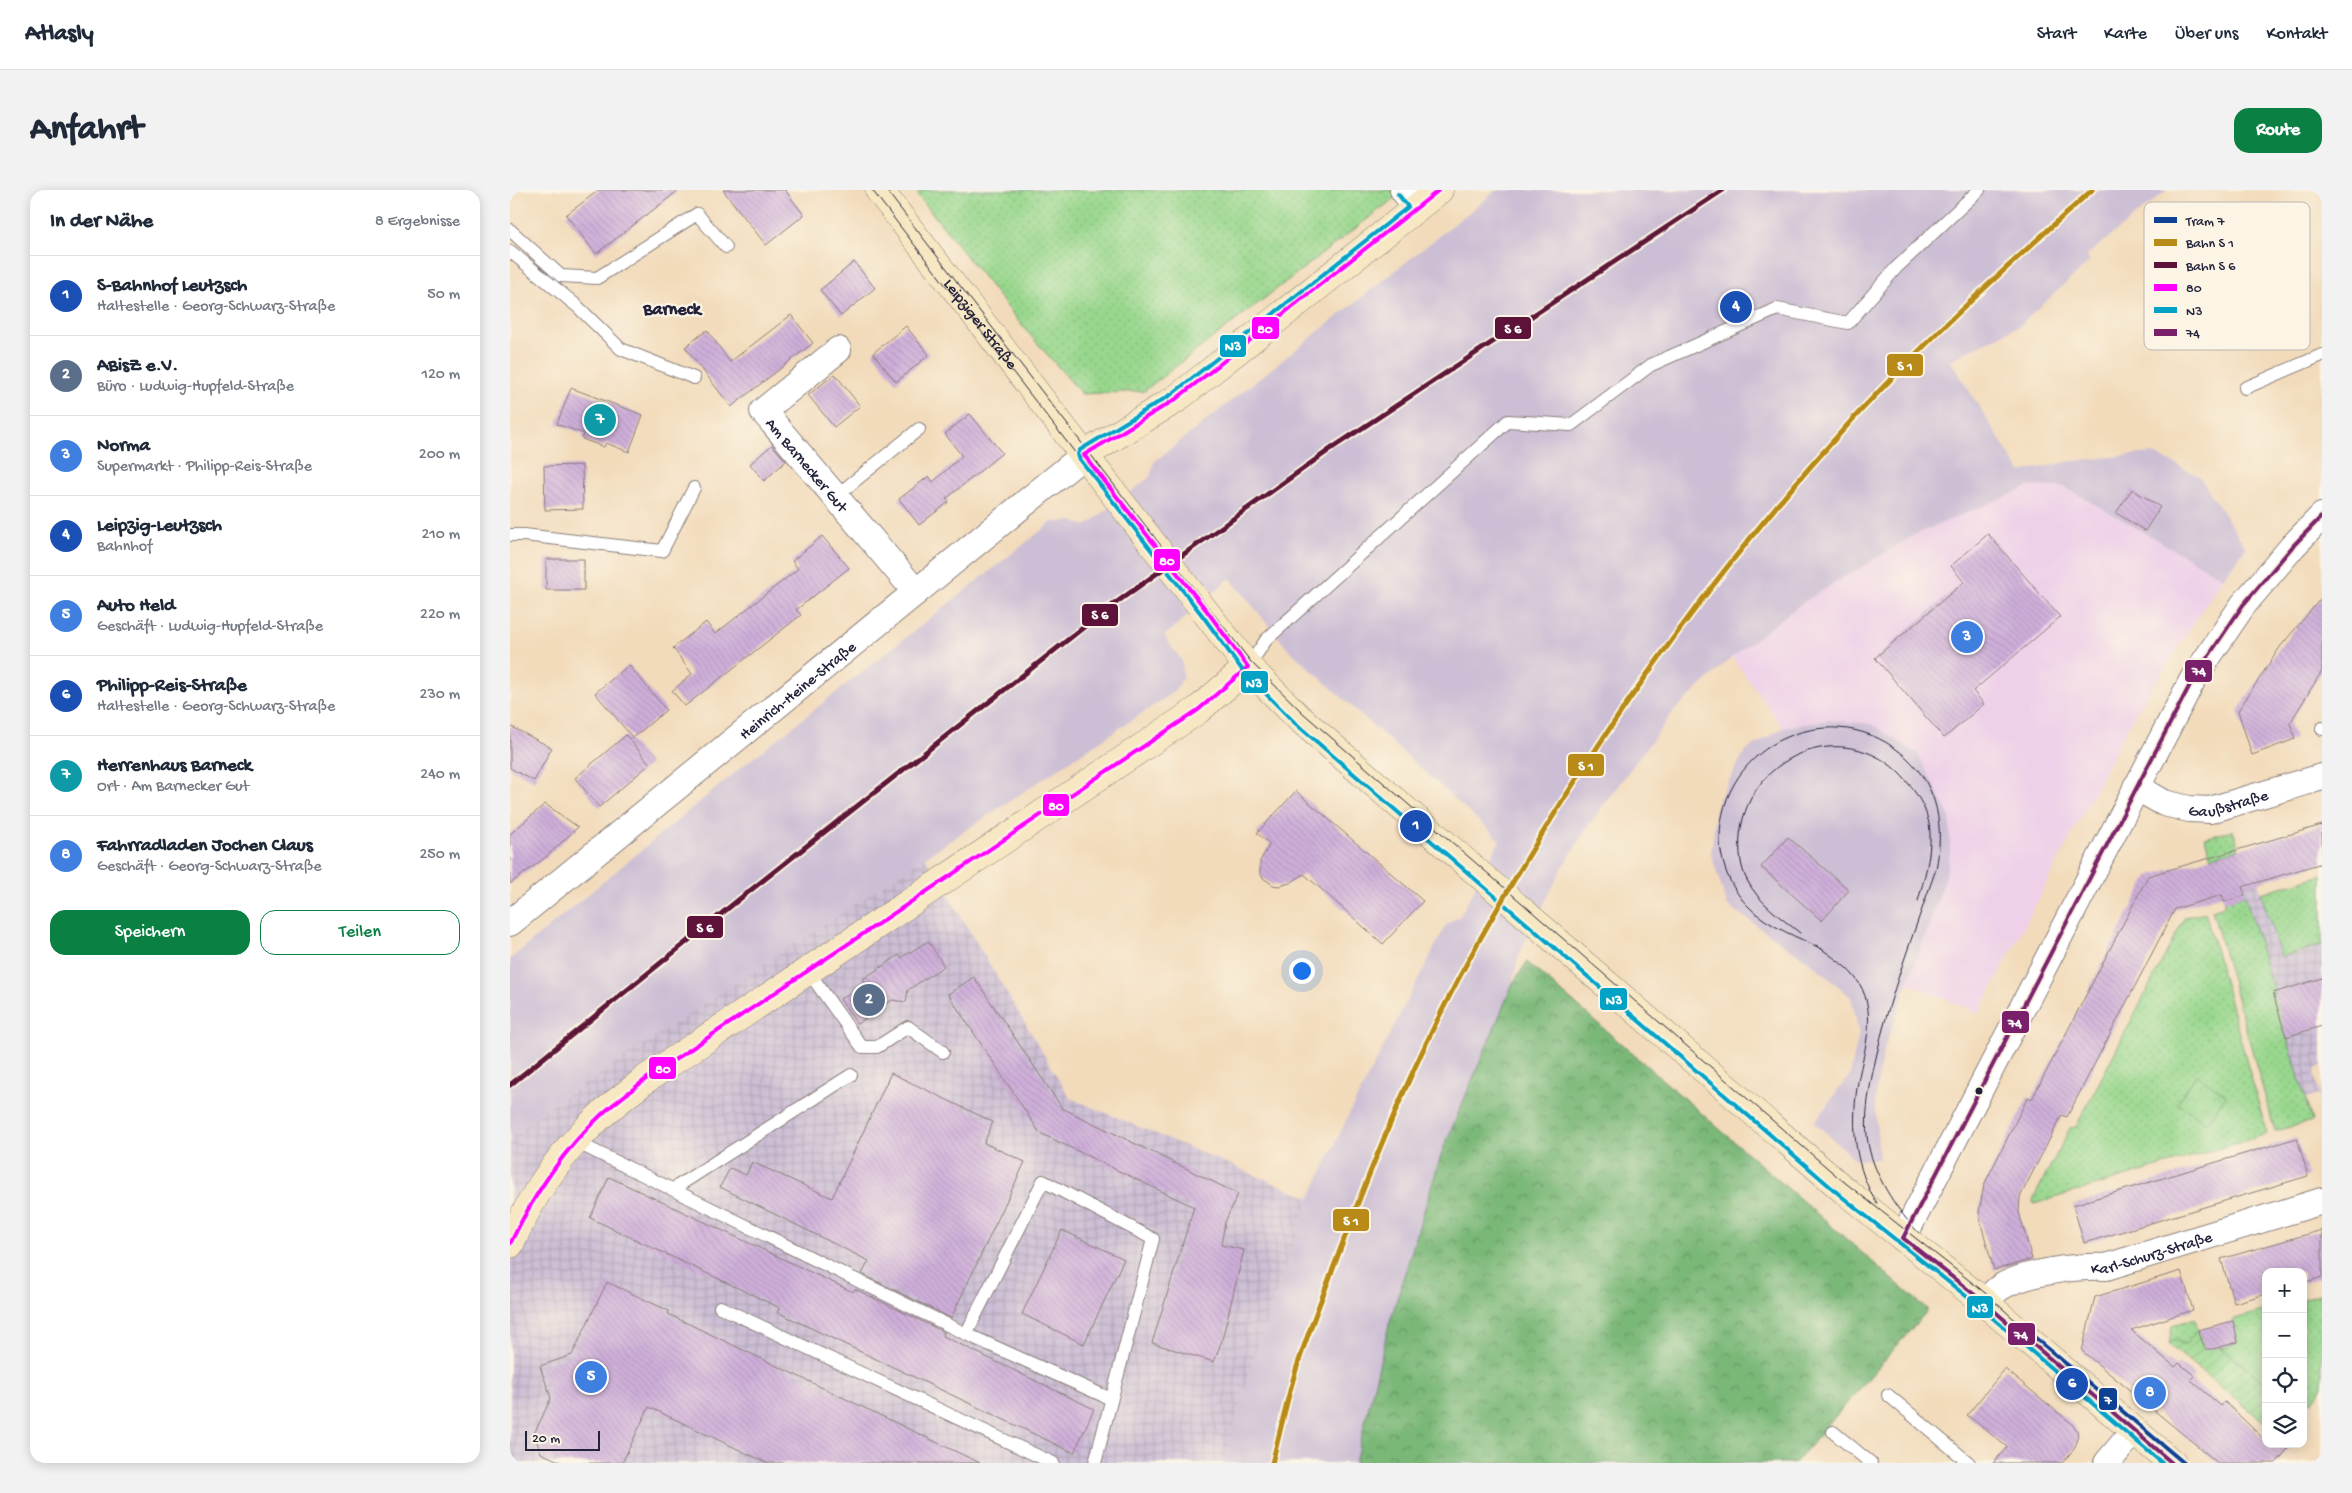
<!DOCTYPE html>
<html lang="de">
<meta charset="utf-8">
<style>
:root{--surface:#fff;--page:#f2f2f3;--text:#1f2937;--muted:#747a83;--line:#e0e1e3;--accent:#0b8043}
body{margin:0;font-family:"Gochi Hand",sans-serif;background:var(--page);color:var(--text)}
.controls{position:absolute;right:15px;bottom:15px;display:grid;overflow:hidden;border-radius:10px;box-shadow:0 2px 12px #0003}
.controls button{width:45px;height:45px;display:grid;place-items:center;padding:0;border:0;border-bottom:1px solid var(--line);background:var(--surface);color:var(--text);font:25px sans-serif}
.scale{position:absolute;left:15px;bottom:12px;width:75px;box-sizing:border-box;padding-left:5px;border:2px solid #22223b;border-top:0;font-size:14px;line-height:18px;white-space:nowrap;color:#22223b;-webkit-text-stroke:4px #fcf5e5;paint-order:stroke}
.you{position:absolute;left:791px;top:780px;width:18px;height:18px;margin:-12px;border:4px solid #fff;border-radius:50%;background:#1a73e8;box-shadow:0 0 0 8px #1a73e833}
.badge{display:grid;place-items:center;width:32px;height:32px;border-radius:50%;background:var(--accent);color:#fff;font-size:16px;font-weight:700}
.pin{position:absolute;translate:-50% -50%;border:2px solid #fff;box-shadow:0 1px 5px #0006}
.list{margin:0;padding:0;list-style:none}
h2{display:flex;justify-content:space-between;align-items:center;height:65px;margin:0;padding:0 20px;font-size:21px}
h2 small{font-size:16px;font-weight:400;color:var(--muted)}
.list li{display:grid;grid-template-columns:32px 1fr auto;gap:15px;align-items:center;box-sizing:border-box;height:80px;padding:0 20px;border-top:1px solid var(--line)}
.list b{display:block;font-size:19px;white-space:nowrap}
.list p{margin:0;font-size:16px;white-space:nowrap;color:var(--muted)}
.list em{font-size:16px;font-style:normal;color:var(--muted)}
.actions{display:flex;gap:10px;padding:15px 20px}
.actions a{flex:1;padding:11px 0;border:1px solid var(--accent);border-radius:15px;text-align:center;font-size:18px;color:var(--accent)}
.actions .main{background:var(--accent);color:#fff}
.icon{flex:none;width:28px;height:28px;fill:none;stroke:currentColor;stroke-width:2;stroke-linecap:round;stroke-linejoin:round}
.map{position:relative;flex:none;width:1812px;height:1273px;overflow:hidden;border-radius:15px}
header{display:flex;align-items:center;gap:30px;box-sizing:border-box;height:70px;padding:0 25px;background:var(--surface);border-bottom:1px solid var(--line)}
header strong{font-size:24px}
nav{display:flex;gap:28px;margin-inline-start:auto;font-size:18px}
.intro{display:flex;align-items:center;justify-content:space-between;box-sizing:border-box;height:120px;padding:0 30px}
h1{margin:0;font-size:35px}
.button{padding:12px 22px;border-radius:15px;background:var(--accent);color:#fff;font-size:18px;font-weight:700}
main{display:flex;gap:30px;padding:0 30px}
aside{flex:1;background:var(--surface);border-radius:15px;box-shadow:0 2px 12px #0003}
.map>svg:first-child{display:block}
.built{fill:#eed0e8}
.industrial{fill:url(#industrial-grid)}
.railway{fill:#ccbed4}
.grass{fill:url(#grass-dots);stroke:#5d7c64}
.forest{fill:url(#forest-crowns);stroke:#4e6d5a}
.park{fill:url(#park-crowns);stroke:#5d7c64}
.garden{fill:url(#garden-furrows);stroke:#5d7c64}
.building{fill:url(#building-back-hatch)}
.lines{fill:none;stroke-linecap:round;stroke-linejoin:round}
.lane-casing{stroke:#8a7e7b;stroke-width:14}
.street-casing{stroke:#8a7e7b;stroke-width:28}
.secondary-casing{stroke:#8a7e7b;stroke-width:29}
.lane{stroke:#fff;stroke-width:12}
.street{stroke:#fff;stroke-width:26}
.secondary{stroke:#f7e8c3;stroke-width:28}
.tram{stroke:#22223b;stroke-width:1}
.bus-1-casing{stroke:#fcf5e5;stroke-width:8}
.bus-2-casing{stroke:#fcf5e5;stroke-width:8}
.bus-3-casing{stroke:#fcf5e5;stroke-width:8}
.bus-1{stroke:#f0f;stroke-width:4}
.bus-2{stroke:#02a2c7;stroke-width:4}
.bus-3{stroke:#7a206a;stroke-width:4}
.rail-1-casing{stroke:#fcf5e5;stroke-width:9}
.rail-2-casing{stroke:#fcf5e5;stroke-width:9}
.rail-1{stroke:#b88a17;stroke-width:5}
.rail-2{stroke:#5d1339;stroke-width:5}
.tram-1-casing{stroke:#fcf5e5;stroke-width:8}
.tram-1{stroke:#0e4094;stroke-width:4}
.bus-dot{fill:#22223b;stroke:#fcf5e5;stroke-width:2}
.labels{text-anchor:middle;stroke-width:4.5;stroke-linejoin:round;paint-order:stroke}
.street-label{font-size:16px;fill:#22223b;stroke:#fcf5e5}
.neighbourhood-label{font-size:18px;font-weight:bold;fill:#22223b;stroke:#fcf5e5}
.key{fill:#fcf5e5;stroke:#bbb6b2;stroke-width:1}
.key-label{font-size:14px;fill:#22223b}
.line-badge{stroke:#fcf5e5;stroke-width:2}
.badge-label{font-size:14px;text-anchor:middle;font-weight:bold;fill:#fff}
</style>
<header>
<strong>Atlasly</strong>
<nav><a>Start</a><a>Karte</a><a>Über uns</a><a>Kontakt</a></nav>
</header>
<div class="intro"><h1>Anfahrt</h1><a class="button">Route</a></div>
<main>
<aside>
<h2>In der Nähe<small>8 Ergebnisse</small></h2>
<ul class="list">
<li><span class="badge" style="background:#1a4fb4">1</span><div><b>S-Bahnhof Leutzsch</b><p>Haltestelle · Georg-Schwarz-Straße</p></div><em>50 m</em></li>
<li><span class="badge" style="background:#5c6f8a">2</span><div><b>ABisZ e.V.</b><p>Büro · Ludwig-Hupfeld-Straße</p></div><em>120 m</em></li>
<li><span class="badge" style="background:#3f7fe0">3</span><div><b>Norma</b><p>Supermarkt · Philipp-Reis-Straße</p></div><em>200 m</em></li>
<li><span class="badge" style="background:#1a4fb4">4</span><div><b>Leipzig-Leutzsch</b><p>Bahnhof</p></div><em>210 m</em></li>
<li><span class="badge" style="background:#3f7fe0">5</span><div><b>Auto Held</b><p>Geschäft · Ludwig-Hupfeld-Straße</p></div><em>220 m</em></li>
<li><span class="badge" style="background:#1a4fb4">6</span><div><b>Philipp-Reis-Straße</b><p>Haltestelle · Georg-Schwarz-Straße</p></div><em>230 m</em></li>
<li><span class="badge" style="background:#0f9aa8">7</span><div><b>Herrenhaus Barneck</b><p>Ort · Am Barnecker Gut</p></div><em>240 m</em></li>
<li><span class="badge" style="background:#3f7fe0">8</span><div><b>Fahrradladen Jochen Claus</b><p>Geschäft · Georg-Schwarz-Straße</p></div><em>250 m</em></li>
</ul>
<div class="actions"><a class="main">Speichern</a><a>Teilen</a></div>
</aside>
<div class="map">
<svg width="1812" height="1273" viewBox="0 0 1812 1273">
<defs>
<pattern id="industrial-grid" width="8" height="8" patternUnits="userSpaceOnUse" patternTransform="scale(1.25)"><rect width="8" height="8" fill="#ccbed4"/><path d="M0 4h8M4 0v8" fill="none" stroke="#afa3b7"/></pattern>
<pattern id="grass-dots" width="8" height="8" patternUnits="userSpaceOnUse" patternTransform="scale(1.25)"><rect width="8" height="8" fill="#98d78d"/><path d="M2 2h.1M6 6h.1" fill="none" stroke="#83b87b" stroke-width="1.8" stroke-linecap="round"/></pattern>
<pattern id="forest-crowns" width="20" height="18" patternUnits="userSpaceOnUse" patternTransform="scale(1.25)"><rect width="20" height="18" fill="#7ab878"/><path d="M2 6a3 3 0 1 1 6 0M12 15a3 3 0 1 1 6 0" fill="none" stroke="#649564"/></pattern>
<pattern id="park-crowns" width="20" height="18" patternUnits="userSpaceOnUse" patternTransform="scale(1.25)"><rect width="20" height="18" fill="#98d78d"/><path d="M2 6a3 3 0 1 1 6 0M12 15a3 3 0 1 1 6 0" fill="none" stroke="#83b87b"/></pattern>
<pattern id="garden-furrows" width="10" height="10" patternUnits="userSpaceOnUse" patternTransform="scale(1.25)"><rect width="10" height="10" fill="#98d78d"/><path d="M-1 1l2-2M0 10L10 0M9 11l2-2" fill="none" stroke="#83b87b"/></pattern>
<pattern id="building-back-hatch" width="6" height="6" patternUnits="userSpaceOnUse" patternTransform="scale(1.25)"><rect width="6" height="6" fill="#cfafda"/><path d="M-1 5l2 2M0 0l6 6M5-1l2 2" fill="none" stroke="#b196bc"/></pattern>
</defs>
<rect width="100%" height="100%" fill="#fcf5e5"/>
<filter id="ink" filterUnits="userSpaceOnUse"><feTurbulence type="fractalNoise" baseFrequency=".02" numOctaves="2"/><feDisplacementMap in="SourceGraphic" scale="10" xChannelSelector="R" yChannelSelector="G"/><feConvolveMatrix kernelMatrix="1 2 1 2 8 2 1 2 1" color-interpolation-filters="sRGB"/></filter>
<filter id="wash" filterUnits="userSpaceOnUse"><feTurbulence type="fractalNoise" baseFrequency=".0096" numOctaves="4" result="noise"/><feDisplacementMap in="SourceGraphic" scale="20" xChannelSelector="R" yChannelSelector="G"/><feGaussianBlur stdDeviation="1.12" result="paint"/><feColorMatrix in="noise" values="0 0 0 0 0 0 0 0 0 0 0 0 0 0 0 0 0 1.4 0 .05"/><feComposite in="paint" operator="in"/></filter>
<g filter="url(#wash)">
<rect width="100%" height="100%" fill="#f2dbbb"/>
<path class="built" d="M1521,296L1555,297L1713,388L1623,527L1469,823L1397,793L1434,693L1317,530L1273,538L1222,467L1292,413L1406,344Z"/>
<path class="industrial" d="M1737,657L1771,767L1812,755V875L1805,880L1804,886L1810,905L1795,908L1735,706L1714,712L1701,668Z
M415,667L560,908L800,1008L744,1165L714,1273H0V949L27,925Z"/>
<path class="railway" d="M987,0H1657L1576,66L1580,71L1509,136L1440,170L1510,282L1562,271L1642,263L1689,286L1736,358L1713,388L1555,297L1521,296L1406,344L1292,413L1222,467L1165,520L1080,633L1052,678L1008,766L1003,793L932,962L879,1135L845,1273H714L744,1165L800,1008L840,922L936,735L950,726L990,650L777,458L720,388L654,446L672,471L673,488L664,502L27,925L0,949V769L233,576L542,332L562,331L576,336L640,287L644,272Z
M1317,530L1362,534L1408,564L1440,627V665L1434,693L1375,856L1369,883L1365,911L1369,969L1345,970L1304,932L1340,885L1349,843L1341,807L1301,773L1217,715L1201,664L1207,613L1235,561L1273,538Z"/>
<path class="grass" d="M412,0H895L634,201L572,204L514,138L407,4Z
M1723,640L1729,659L1701,667L1695,648Z
M1812,685V755L1771,767L1751,703Z
M1735,705L1802,931L1765,941L1702,720L1714,716V712Z
M1695,722L1757,944L1524,1014L1523,1010L1560,938L1566,937L1675,727Z
M1812,1103V1198L1802,1212L1793,1205V1109Z
M1756,1120V1193L1710,1158L1728,1152L1723,1131L1725,1129Z
M1685,1129L1688,1140L1675,1155L1664,1149L1659,1155L1662,1135Z"/>
<path class="forest" d="M1017,772L1418,1120L1285,1273H845L879,1135L932,962L1003,793Z"/>
<path class="park" d="M1686,885L1716,905L1697,933L1667,913Z"/>
<path class="garden" d="M1688,1140L1694,1156L1711,1158L1756,1193V1227L1753,1231L1659,1155L1664,1149L1675,1155Z"/>
<g id="blocks">
<path class="building" d="M89,0H169L86,64L56,25Z
M213,0H275L294,25L256,55Z
M344,72L365,98L331,126L310,100Z
M281,125L303,153L221,217L175,157L197,140L220,172Z
M396,136L419,165L386,192L363,163Z
M325,184L350,216L324,237L298,205Z
M61,198L133,225L119,262L96,253L94,257L72,249L74,244L47,234Z
M460,224L492,263L436,309L439,312L409,335L389,309L419,286L423,292L452,266L435,244Z
M262,255L276,271L254,291L240,274Z
M72,275L73,319L35,320L34,276Z
M1622,299L1650,317L1635,341L1606,323Z
M1478,344L1550,427L1463,501L1474,514L1434,548L1365,468L1454,392L1441,376Z
M312,346L339,378L286,420L291,425L175,516L162,501L182,484L163,458L196,432L205,444L288,379L282,371Z
M36,369H74V400H36Z
M1812,407V481L1780,533L1785,549L1742,565L1728,521L1770,457Z
M119,475L156,520L123,548L85,503Z
M0,536L42,558L24,591L0,578Z
M116,545L140,574L89,617L65,588Z
M786,601L913,711L873,754L794,684L780,693L769,696L763,695L753,688L750,683V671L760,654L747,643Z
M35,614L68,637L36,667L0,694V644Z
M1812,635V673L1732,697L1735,705L1714,712L1712,705L1665,719L1557,927L1552,925L1510,1007L1509,1022L1522,1069L1484,1080L1471,1034L1469,1022L1474,995L1518,907L1522,909L1638,686Z
M1278,647L1339,700L1312,731L1251,677Z
M418,751L434,776L398,800L396,812L382,810L347,834L330,809L356,793L353,789L389,765L391,768Z
M464,787L552,918L728,1004L715,1032L711,1055L734,1060L712,1150L704,1172L642,1153L684,1017L530,943L438,804Z
M1812,788V836L1776,847L1763,803Z
M381,883L483,932L474,953L515,972L441,1128L352,1084L359,1071L210,997L220,978L236,985L242,972L322,1008Z
M1787,948L1798,986L1574,1053L1563,1015Z
M99,987L343,1102L345,1099L434,1142L433,1146L584,1219L564,1263L267,1122L270,1118L80,1028Z
M552,1040L614,1069L574,1154L512,1124Z
M1812,1040V1087L1793,1093V1082H1756V1104L1724,1113L1711,1069Z
M1671,1081L1683,1120L1621,1140L1665,1177L1669,1173L1685,1186L1681,1190L1711,1216L1715,1212L1756,1251V1254H1782L1766,1273H1708L1572,1161L1585,1107Z
M97,1092L159,1121L158,1124L470,1273H257L139,1217L112,1273H53L31,1263L24,1244L41,1208L30,1176L62,1165Z
M1723,1131L1728,1152L1703,1159H1695L1688,1140Z
M1495,1179L1561,1233L1567,1240L1568,1249L1565,1258L1552,1273H1483L1497,1257L1457,1225Z"/>
</g>
</g>
<g filter="url(#ink)">
<use href="#blocks" fill-opacity="0" stroke="#8a7e7b" stroke-width="1"/>
<g class="lines">
<defs>
<path id="lane" d="M0,40L51,86L87,88L187,24L216,57
M0,61L67,116L111,159L184,188
M1735,198L1812,165
M326,306L409,239
M0,345H14L152,361L184,298
M738,477L756,450L998,231L1061,235L1141,175L1267,119L1338,133L1386,78L1469,0
M1812,538V539
M298,781L352,857H367L398,837L433,862
M66,952L456,1144L533,991L643,1049L585,1273
M163,999L341,885
M210,1117L543,1273
M456,1144L601,1209
M1378,1205L1459,1273
M1323,1242L1361,1273"/>
<g id="street">
<path d="M893,0L907,18"/>
<path id="s1" d="M328,160L253,221L406,402"/>
<path id="s2" d="M1626,597L1654,613L1679,619L1700,620L1812,587"/>
<path id="s3" d="M0,733L574,265"/>
<path d="M1393,1048L1683,489L1733,415L1783,356L1812,326"/>
<path id="s4" d="M1475,1113C1479,1109 1483,1103 1488,1099C1512,1082 1567,1076 1596,1077L1812,1011"/>
<path d="M1597,1273L1624,1241"/>
</g>
<g id="secondary">
<path id="s5" d="M369,0L738,477L789,528L1335,1001L1475,1113L1662,1273"/>
<path d="M574,265L666,209L929,0"/>
<path d="M0,1054C20,1009 49,965 85,931C100,916 119,903 136,889L688,520L738,477"/>
</g>
</defs>
<use href="#lane" class="lane-casing"/>
<use href="#street" class="street-casing"/>
<use href="#secondary" class="secondary-casing"/>
<use href="#lane" class="lane"/>
<use href="#street" class="street"/>
<use href="#secondary" class="secondary"/>
<path class="tram" d="M362,0L734,481L786,532L1025,740L1418,1076L1562,1194
M376,0L741,472L793,523L1285,950L1328,987L1474,1102L1522,1145
M1290,743C1270,727 1249,713 1237,690C1230,677 1229,660 1230,645C1239,560 1344,524 1398,593C1410,607 1420,626 1420,644C1421,667 1414,689 1408,711
M1306,755C1321,766 1339,777 1349,793C1369,826 1352,864 1347,898C1341,938 1345,979 1367,1013
M1312,759C1288,747 1259,737 1240,718C1222,701 1211,676 1210,651C1208,553 1325,501 1397,568C1429,598 1434,638 1426,679C1404,743 1379,806 1365,872C1359,900 1352,933 1360,962C1368,991 1388,1022 1409,1043"/>
<defs>
<path id="bus-1" d="M574,265L666,209L929,0
M574,265L697,421L738,477
M0,1054C23,1006 51,962 91,925C105,912 121,901 136,889L688,520L738,477"/>
<path id="bus-2" d="M888,4L898,17L662,204L570,260L568,264L569,268L692,425L733,481L785,533L1331,1006L1471,1118L1652,1273"/>
<path id="bus-3" d="M1662,1273L1475,1113L1393,1048L1683,489L1733,415L1783,356L1812,326"/>
</defs>
<use href="#bus-1" class="bus-1-casing"/>
<use href="#bus-2" class="bus-2-casing"/>
<use href="#bus-3" class="bus-3-casing"/>
<use href="#bus-1" class="bus-1"/>
<use href="#bus-2" class="bus-2"/>
<use href="#bus-3" class="bus-3"/>
<defs>
<path id="rail-1" d="M762,1273C770,1243 776,1213 785,1183C798,1141 815,1101 830,1060C858,985 888,911 923,839C953,777 988,716 1024,657C1116,505 1222,361 1342,230C1417,149 1500,74 1582,0"/>
<path id="rail-2" d="M0,895L232,707L593,422L822,258L1213,0"/>
</defs>
<use href="#rail-1" class="rail-1-casing"/>
<use href="#rail-2" class="rail-2-casing"/>
<use href="#rail-1" class="rail-1"/>
<use href="#rail-2" class="rail-2"/>
<defs>
<path id="tram-1" d="M1522,1145L1674,1273"/>
</defs>
<use href="#tram-1" class="tram-1-casing"/>
<use href="#tram-1" class="tram-1"/>
</g>
</g>
<circle class="bus-dot" cx="1469" cy="901" r="4.5"/>
<g class="labels">
<g class="street-label">
<text dy="6" stroke="none"><textPath href="#s5" startOffset="168">Leipziger Straße</textPath></text>
<text dy="6" stroke="none"><textPath href="#s1" startOffset="166">Am Barnecker Gut</textPath></text>
<text dy="6" stroke="none"><textPath href="#s3" startOffset="370">Heinrich-Heine-Straße</textPath></text>
<text dy="6" stroke="none"><textPath href="#s2" startOffset="98">Gaußstraße</textPath></text>
<text dy="6" stroke="none"><textPath href="#s4" startOffset="178">Karl-Schurz-Straße</textPath></text>
</g>
<g class="neighbourhood-label">
<text x="162" y="124">Barneck</text>
</g>
</g>
<rect x="1634" y="12" width="166" height="148" rx="8" class="key"/>
<rect x="1644" y="27" width="23" height="6" fill="#0e4094"/>
<rect x="1644" y="49" width="23" height="7" fill="#b88a17"/>
<rect x="1644" y="72" width="23" height="6" fill="#5d1339"/>
<rect x="1644" y="94" width="23" height="7" fill="#f0f"/>
<rect x="1644" y="117" width="23" height="6" fill="#02a2c7"/>
<rect x="1644" y="139" width="23" height="7" fill="#7a206a"/>
<g class="key-label">
<text x="1676" y="35">Tram 7</text>
<text x="1676" y="57">Bahn S 1</text>
<text x="1676" y="80">Bahn S 6</text>
<text x="1676" y="102">80</text>
<text x="1676" y="125">N3</text>
<text x="1676" y="147">74</text>
</g>
<g class="line-badge">
<rect x="741" y="126" width="29" height="24" rx="5" fill="#f0f"/>
<rect x="984" y="126" width="38" height="24" rx="5" fill="#5d1339"/>
<rect x="709" y="144" width="28" height="24" rx="5" fill="#02a2c7"/>
<rect x="1376" y="163" width="38" height="24" rx="5" fill="#b88a17"/>
<rect x="643" y="358" width="28" height="24" rx="5" fill="#f0f"/>
<rect x="571" y="413" width="38" height="24" rx="5" fill="#5d1339"/>
<rect x="1674" y="469" width="29" height="24" rx="5" fill="#7a206a"/>
<rect x="730" y="480" width="29" height="24" rx="5" fill="#02a2c7"/>
<rect x="1057" y="563" width="38" height="24" rx="5" fill="#b88a17"/>
<rect x="532" y="603" width="28" height="24" rx="5" fill="#f0f"/>
<rect x="176" y="725" width="38" height="24" rx="5" fill="#5d1339"/>
<rect x="1089" y="797" width="29" height="24" rx="5" fill="#02a2c7"/>
<rect x="1491" y="820" width="29" height="24" rx="5" fill="#7a206a"/>
<rect x="138" y="866" width="29" height="24" rx="5" fill="#f0f"/>
<rect x="822" y="1018" width="38" height="24" rx="5" fill="#b88a17"/>
<rect x="1456" y="1105" width="28" height="24" rx="5" fill="#02a2c7"/>
<rect x="1497" y="1132" width="29" height="24" rx="5" fill="#7a206a"/>
<rect x="1588" y="1197" width="20" height="24" rx="5" fill="#0e4094"/>
</g>
<g class="badge-label">
<text x="755" y="143">80</text>
<text x="1003" y="143">S 6</text>
<text x="723" y="160">N3</text>
<text x="1395" y="180">S 1</text>
<text x="657" y="375">80</text>
<text x="590" y="429">S 6</text>
<text x="1689" y="485">74</text>
<text x="744" y="497">N3</text>
<text x="1076" y="580">S 1</text>
<text x="546" y="620">80</text>
<text x="195" y="742">S 6</text>
<text x="1104" y="814">N3</text>
<text x="1505" y="837">74</text>
<text x="153" y="883">80</text>
<text x="841" y="1035">S 1</text>
<text x="1470" y="1122">N3</text>
<text x="1511" y="1149">74</text>
<text x="1598" y="1214">7</text>
</g>
</svg>
<div class="controls">
<button>+</button>
<button>−</button>
<button><svg class="icon" aria-label="locate" viewBox="0 0 24 24"><circle cx="12" cy="12" r="6"/><path d="M12 2v4M12 18v4M2 12h4M18 12h4"/></svg></button>
<button><svg class="icon" aria-label="layers" viewBox="0 0 24 24"><path d="M12 4l9 5-9 5-9-5zM3 14l9 5 9-5"/></svg></button>
</div>
<div class="scale">20 m</div>
<div class="you"></div>
<div class="pin badge" style="left:906px;top:636px;background:#1a4fb4">1</div>
<div class="pin badge" style="left:359px;top:810px;background:#5c6f8a">2</div>
<div class="pin badge" style="left:1457px;top:447px;background:#3f7fe0">3</div>
<div class="pin badge" style="left:1226px;top:117px;background:#1a4fb4">4</div>
<div class="pin badge" style="left:81px;top:1187px;background:#3f7fe0">5</div>
<div class="pin badge" style="left:1562px;top:1194px;background:#1a4fb4">6</div>
<div class="pin badge" style="left:90px;top:230px;background:#0f9aa8">7</div>
<div class="pin badge" style="left:1640px;top:1203px;background:#3f7fe0">8</div>
</div>
</main>
